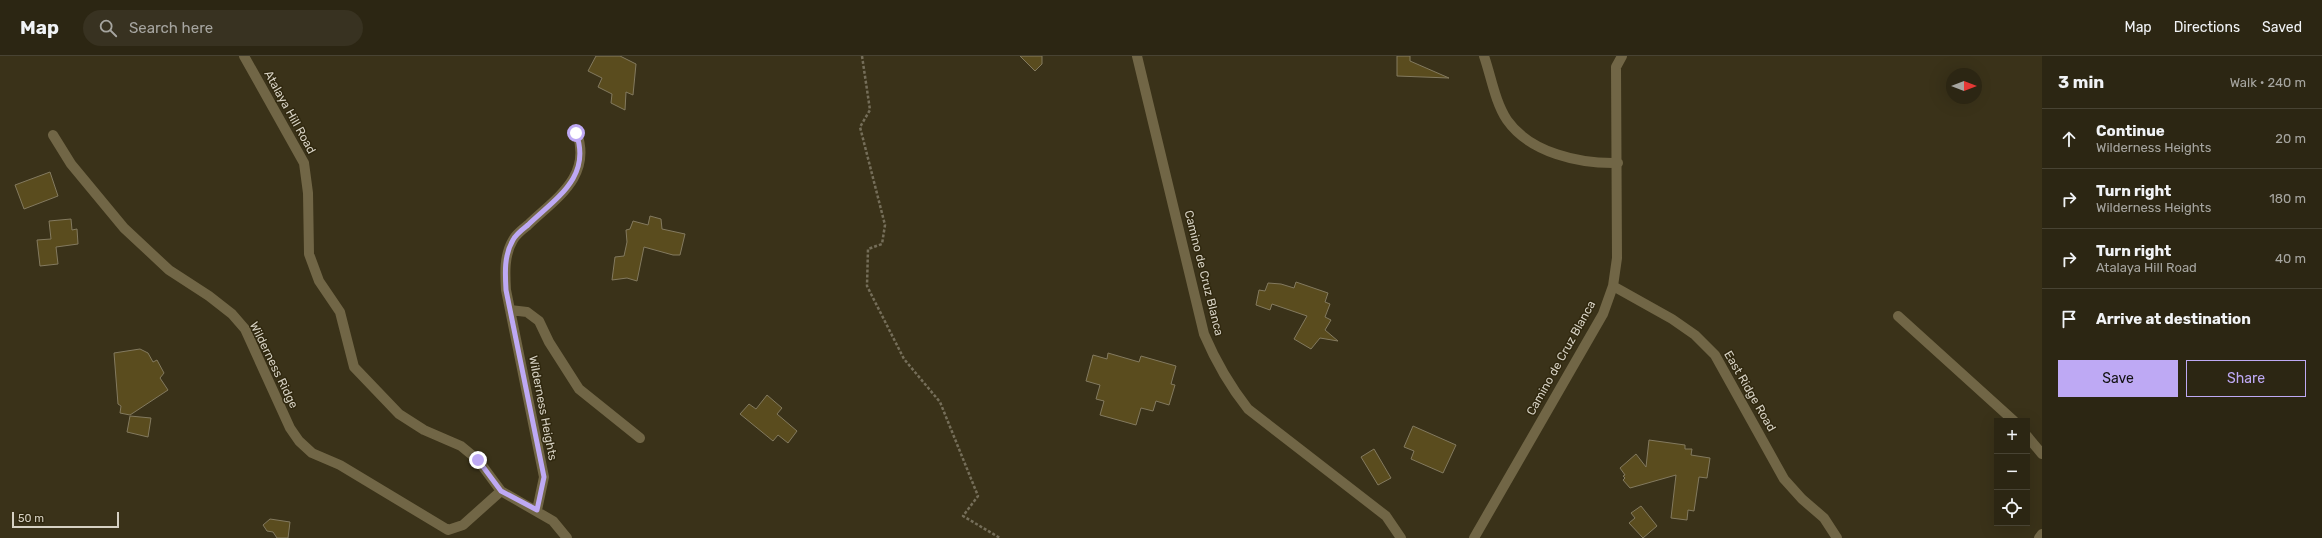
<!DOCTYPE html>
<meta charset="utf-8">
<style>
:root{--surface:#2c2613;--page:#383221;--text:#f1f3f6;--muted:#a6a5a0;--line:#484333;--accent:#bea9f4}
body{margin:0;font-family:Rubik,sans-serif;background:var(--page);color:var(--text)}
.controls{position:absolute;right:12px;bottom:12px;display:grid;overflow:hidden;border-radius:0px;box-shadow:0 4px 16px #0002}
.controls button{width:36px;height:36px;display:grid;place-items:center;padding:0;border:0;border-bottom:1px solid var(--line);background:var(--surface);color:var(--text);font:20px sans-serif}
.compass{position:absolute;left:1946px;top:12px;width:36px;height:36px;border-radius:50%;background:var(--surface);box-shadow:0 4px 16px #0002;rotate:90deg}
.scale{position:absolute;left:12px;bottom:10px;width:107px;box-sizing:border-box;padding-left:4px;border:2px solid #d6d1c3;border-top:0;font-size:11px;line-height:14px;white-space:nowrap;color:#d6d1c3;-webkit-text-stroke:3px #30280f;paint-order:stroke}
.stop{position:absolute;width:12px;height:12px;margin:-9px;border:3px solid #bea9f4;border-radius:50%;background:#fff}
.stop.end{background:#bea9f4;border-color:#fff;box-shadow:0 1px 4px #0008}
.list{margin:0;padding:0;list-style:none}
h2{display:flex;justify-content:space-between;align-items:center;height:52px;margin:0;padding:0 16px;font-size:17px}
h2 small{font-size:13px;font-weight:400;color:var(--muted)}
.list li{display:grid;grid-template-columns:26px 1fr auto;gap:12px;align-items:center;box-sizing:border-box;height:60px;padding:0 16px;border-top:1px solid var(--line)}
.list b{display:block;font-size:15px;white-space:nowrap}
.list p{margin:0;font-size:13px;white-space:nowrap;color:var(--muted)}
.list em{font-size:13px;font-style:normal;color:var(--muted)}
.actions{display:flex;gap:8px;padding:12px 16px}
.actions a{flex:1;padding:9px 0;border:1px solid var(--accent);border-radius:0px;text-align:center;font-size:14px;color:var(--accent)}
.actions .main{background:var(--accent);color:#111}
.icon{flex:none;width:22px;height:22px;fill:none;stroke:currentColor;stroke-width:2;stroke-linecap:round;stroke-linejoin:round}
.map{position:relative;flex:none;width:2042px;height:482px;overflow:hidden}
header{display:flex;align-items:center;gap:24px;box-sizing:border-box;height:56px;padding:0 20px;background:var(--surface);border-bottom:1px solid var(--line)}
header strong{font-size:19px}
nav{display:flex;gap:22px;margin-inline-start:auto;font-size:14px}
.search{width:280px;height:36px;background:var(--page);display:flex;align-items:center;gap:10px;box-sizing:border-box;padding:0 14px;border-radius:22px;color:var(--muted);font-size:15px}
main{display:flex}
aside{flex:1;background:var(--surface)}
.map>svg:first-child{display:block}
.building{fill:#5a4c1e;stroke:#837a5f}
.lines{fill:none;stroke-linecap:round;stroke-linejoin:round}
.path{stroke:#756e59;stroke-width:2.5;stroke-dasharray:3 2;stroke-linecap:butt}
.minor{stroke:#716646;stroke-width:10}
.route{stroke:#bea9f4;stroke-width:5}
.labels{text-anchor:middle;stroke-width:3;stroke-linejoin:round;paint-order:stroke}
.street-label{font-size:12px;fill:#d6d1c3;stroke:#30280f}
</style>
<header>
<strong>Map</strong>
<div class="search"><svg class="icon" aria-label="search" viewBox="0 0 24 24"><circle cx="10" cy="10" r="6"/><path d="M15 15l6 6"/></svg>Search here</div>
<nav><a>Map</a><a>Directions</a><a>Saved</a></nav>
</header>
<main>
<div class="map">
<svg width="2042" height="482" viewBox="0 0 2042 482">
<rect width="100%" height="100%" fill="#3a3219"/>
<path class="building" d="M596,0H620L636,8L633,39L626,36L625,54L611,47L612,38L598,31L602,22L588,15Z
M1020,0H1042V8L1035,15Z
M1397,0H1410V5L1449,22L1397,20Z
M50,116L58,140L24,153L15,129Z
M650,160L661,163L662,173L685,178L680,199H673L644,191L637,225L627,222L612,224L615,201L624,200L627,186L626,174L630,173L633,165L648,169Z
M71,163L72,174L77,173L78,188L56,191L58,208L40,210L37,184L51,183L49,165Z
M1296,226L1328,237L1325,246L1330,248L1325,261L1331,264L1325,274L1338,285L1320,282L1311,293L1294,283L1307,260L1272,248L1270,254L1256,249L1259,234L1265,235L1268,227L1281,228L1294,232Z
M140,293L148,297L153,306L157,304L164,317L160,322L168,334L130,359L120,357L121,350L118,348L114,297Z
M1108,297L1139,306L1141,300L1176,310L1171,328L1175,329L1169,349L1156,345L1153,355L1141,352L1136,369L1100,359L1104,345L1096,343L1100,329L1086,325L1093,299L1107,303Z
M767,339L782,352L777,358L797,375L788,387L778,379L773,385L740,358L749,348L756,353Z
M130,360L151,362L148,381L127,376Z
M1413,370L1456,389L1443,417L1411,403L1414,395L1404,391Z
M1649,384L1685,389V393H1692L1691,399L1710,402L1707,422L1699,421L1694,455L1688,454L1687,464L1671,462L1676,419L1630,432L1623,424L1625,422L1623,420L1625,419L1620,412L1636,398L1646,411Z
M1374,393L1391,422L1378,429L1361,401Z
M1641,450L1657,470L1643,482L1629,467L1635,462L1631,457Z
M270,463L290,466L288,482H277L273,476L267,475L263,469Z"/>
<g class="lines">
<path class="path" d="M862,0L870,54L860,71L885,169L882,188L868,193L867,230L904,303L940,346L978,440L963,460L1000,482"/>
<path class="minor" d="M244,0L304,107L308,137L309,198L319,225L340,256L354,311L399,358L424,374L461,390L478,404L501,435L553,465L567,482
M1137,0L1204,278C1216,306 1229,329 1248,353L1386,460L1401,482
M1484,0C1491,20 1495,46 1507,64C1530,97 1580,108 1618,107
M53,79L71,108L124,172L169,214L209,240L232,258L245,273L290,372L299,385L312,397L340,409L448,474L463,469L501,435
M1613,230L1672,263L1695,279L1715,299L1784,423L1802,443L1824,462L1837,482
M510,254L527,256L539,265L549,286L579,333L640,382
M1898,260L2014,365
M2027,380L2042,398
M537,454L544,421L506,234C505,217 504,199 513,184C516,178 523,173 528,169C556,142 592,121 577,77
M1474,482L1603,258L1613,230L1617,202L1616,11L1622,0
M2039,482L2042,478"/>
</g>
<g class="lines">
<path class="route" d="M478,404L501,435L537,454L544,421L506,234C505,217 504,199 513,184C516,178 523,173 528,169C556,142 592,121 576,77"/>
</g>
<g class="labels">
<g class="street-label">
<text transform="translate(290 56) rotate(61)" y="4">Atalaya Hill Road</text>
<text transform="translate(1204 217) rotate(76)" y="4">Camino de Cruz Blanca</text>
<text transform="translate(1561 302) rotate(-61)" y="4">Camino de Cruz Blanca</text>
<text transform="translate(274 309) rotate(64)" y="4">Wilderness Ridge</text>
<text transform="translate(1750 335) rotate(60)" y="4">East Ridge Road</text>
<text transform="translate(543 352) rotate(79)" y="4">Wilderness Heights</text>
</g>
</g>
</svg>
<div class="controls">
<button>+</button>
<button>−</button>
<button><svg class="icon" aria-label="locate" viewBox="0 0 24 24"><circle cx="12" cy="12" r="6"/><path d="M12 2v4M12 18v4M2 12h4M18 12h4"/></svg></button>
</div>
<svg class="compass" viewBox="-18 -18 36 36"><path d="M0-13l5 13h-10z" fill="#e53935"/><path d="M0 13l5-13h-10z" fill="#a6a5a0"/></svg>
<div class="scale">50 m</div>
<div class="stop" style="left:576px;top:77px"></div>
<div class="stop end" style="left:478px;top:404px"></div>
</div>
<aside>
<h2>3 min<small>Walk · 240 m</small></h2>
<ul class="list">
<li><svg class="icon" aria-label="ahead" viewBox="0 0 24 24"><path d="M12 20V5M6 11l6-6 6 6"/></svg><div><b>Continue</b><p>Wilderness Heights</p></div><em>20 m</em></li>
<li><svg class="icon" aria-label="right" viewBox="0 0 24 24"><path d="M7 20v-9h11M14 6l5 5-5 5"/></svg><div><b>Turn right</b><p>Wilderness Heights</p></div><em>180 m</em></li>
<li><svg class="icon" aria-label="right" viewBox="0 0 24 24"><path d="M7 20v-9h11M14 6l5 5-5 5"/></svg><div><b>Turn right</b><p>Atalaya Hill Road</p></div><em>40 m</em></li>
<li><svg class="icon" aria-label="arrive" viewBox="0 0 24 24"><path d="M6 21V4h12l-3 4 3 4H6"/></svg><div><b>Arrive at destination</b></div></li>
</ul>
<div class="actions"><a class="main">Save</a><a>Share</a></div>
</aside>
</main>
